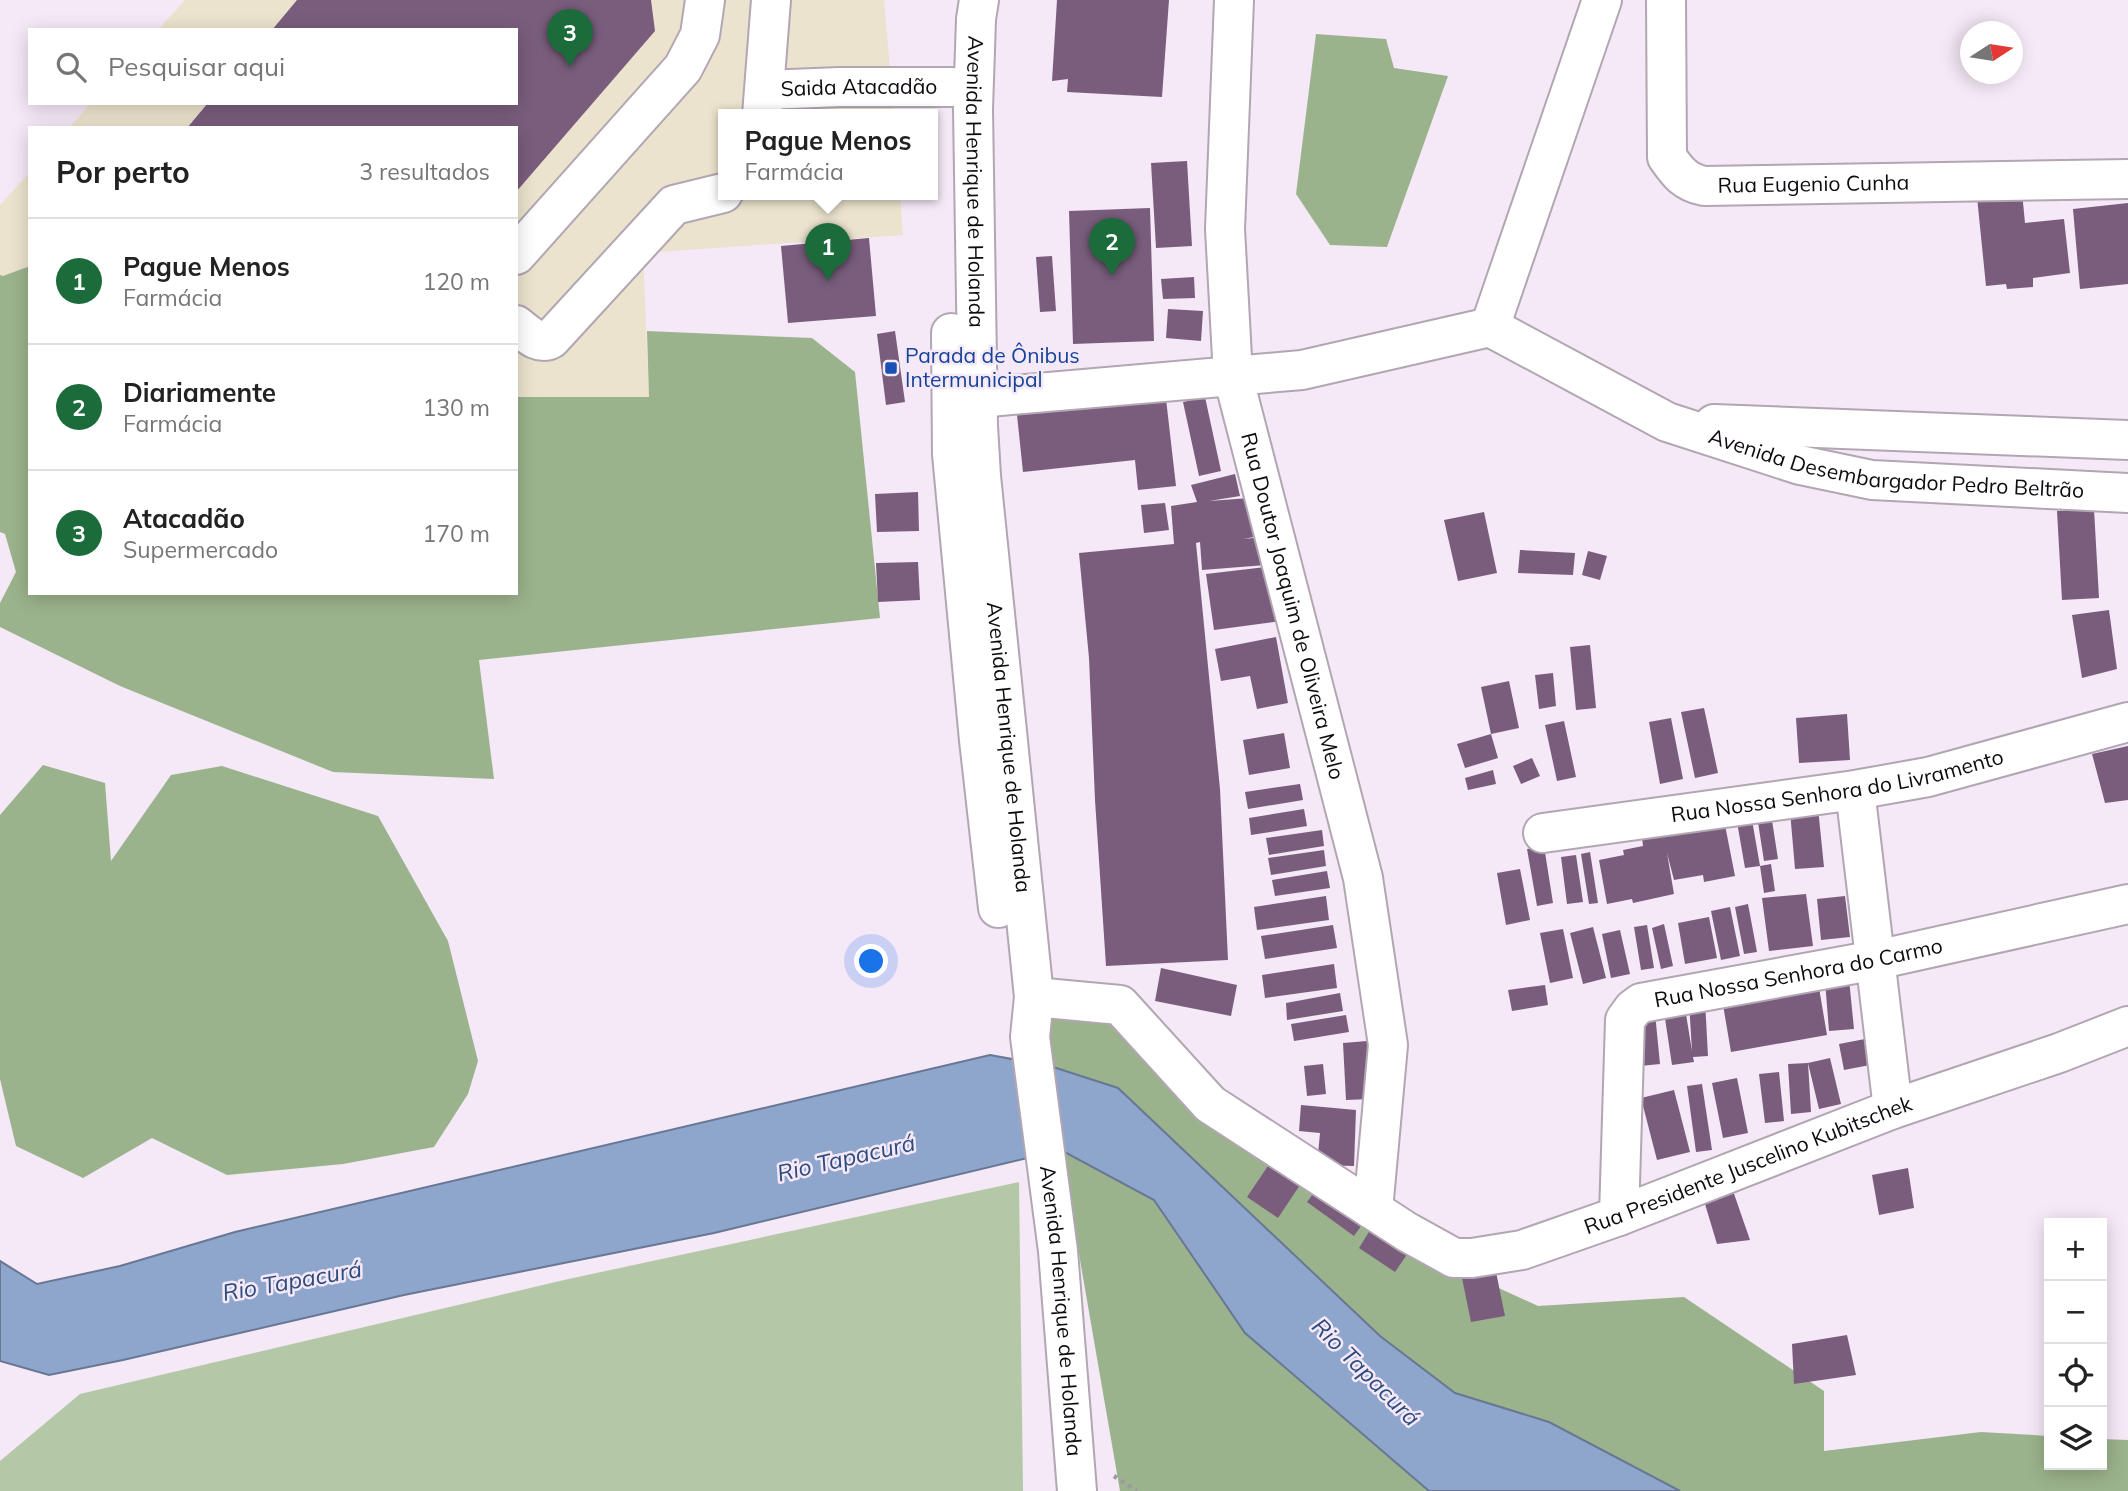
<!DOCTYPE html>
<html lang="pt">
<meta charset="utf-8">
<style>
:root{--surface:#fff;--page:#f6f6f6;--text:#222;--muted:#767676;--line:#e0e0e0;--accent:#1b6b3b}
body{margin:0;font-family:Mulish,sans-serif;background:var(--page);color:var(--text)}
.controls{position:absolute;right:21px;bottom:21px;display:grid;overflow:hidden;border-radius:0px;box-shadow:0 4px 18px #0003}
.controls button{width:63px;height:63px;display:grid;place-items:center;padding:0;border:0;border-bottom:2px solid var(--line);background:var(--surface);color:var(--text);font:35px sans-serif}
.compass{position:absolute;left:1960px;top:21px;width:63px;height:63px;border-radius:50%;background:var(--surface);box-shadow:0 4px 18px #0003;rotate:78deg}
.you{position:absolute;left:872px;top:962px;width:24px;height:24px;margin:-18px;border:5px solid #fff;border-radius:50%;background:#1a73e8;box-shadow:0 0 0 10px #1a73e833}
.badge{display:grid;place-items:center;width:46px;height:46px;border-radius:50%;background:var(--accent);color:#fff;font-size:23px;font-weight:700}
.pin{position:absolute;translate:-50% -58px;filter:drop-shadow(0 2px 4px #0008)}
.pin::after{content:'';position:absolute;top:37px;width:24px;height:21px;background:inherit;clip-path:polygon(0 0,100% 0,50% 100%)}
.popup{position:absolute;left:718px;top:109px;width:220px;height:91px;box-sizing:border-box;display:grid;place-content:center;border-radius:0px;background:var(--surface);filter:drop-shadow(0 2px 5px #0005);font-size:23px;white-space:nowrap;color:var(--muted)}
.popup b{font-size:26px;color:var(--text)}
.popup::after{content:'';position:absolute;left:50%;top:100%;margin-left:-14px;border:14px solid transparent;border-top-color:var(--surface)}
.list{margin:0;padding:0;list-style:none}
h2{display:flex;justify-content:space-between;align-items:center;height:91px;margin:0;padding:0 28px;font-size:30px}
h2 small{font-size:23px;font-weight:400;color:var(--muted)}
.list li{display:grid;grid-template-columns:46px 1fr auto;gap:21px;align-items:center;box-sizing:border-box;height:126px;padding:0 28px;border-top:2px solid var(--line)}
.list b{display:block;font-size:26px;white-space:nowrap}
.list p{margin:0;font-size:23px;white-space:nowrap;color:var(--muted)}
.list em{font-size:23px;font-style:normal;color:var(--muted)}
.icon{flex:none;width:38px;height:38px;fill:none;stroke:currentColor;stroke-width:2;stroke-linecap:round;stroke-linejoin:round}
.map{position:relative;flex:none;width:2128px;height:1491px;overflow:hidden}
.search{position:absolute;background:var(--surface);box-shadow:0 4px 18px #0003;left:28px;top:28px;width:490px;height:77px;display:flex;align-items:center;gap:18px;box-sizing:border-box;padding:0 24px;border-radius:0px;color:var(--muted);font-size:26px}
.panel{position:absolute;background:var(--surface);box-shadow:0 4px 18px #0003;left:28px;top:126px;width:490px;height:469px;border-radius:0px}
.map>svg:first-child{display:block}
.commercial{fill:#ebe3cd}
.green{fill:#b4c8a7}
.forest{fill:#9bb38c}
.water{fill:#8ea6cc;stroke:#687793;stroke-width:2}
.building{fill:#7a5d7d}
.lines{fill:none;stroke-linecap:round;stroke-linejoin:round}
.minor-casing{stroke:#b2a6b3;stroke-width:42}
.major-casing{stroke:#b2a6b3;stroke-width:42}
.path{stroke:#a197a2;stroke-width:4.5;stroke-dasharray:3.5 5;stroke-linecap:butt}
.minor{stroke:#fff;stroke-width:38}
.major{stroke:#fff;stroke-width:38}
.transit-dot{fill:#1a4fb4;stroke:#f5e8f7;stroke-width:2.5}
.labels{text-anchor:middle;stroke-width:5;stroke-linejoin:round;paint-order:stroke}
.street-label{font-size:21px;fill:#0e0a0f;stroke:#f5e8f7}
.transit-label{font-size:21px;fill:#164399;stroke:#f5e8f7;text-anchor:start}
.water-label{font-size:23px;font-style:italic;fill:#2d4c7e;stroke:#f5e8f7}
</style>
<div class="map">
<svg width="2128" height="1491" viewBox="0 0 2128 1491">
<rect width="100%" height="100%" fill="#f5e8f7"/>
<path class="commercial" d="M185,0H884L894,115H723V195H900L903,235L643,253L649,397H516V128H69L91,103H516V30H158Z
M30,172V266L3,277L0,275V205Z"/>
<path class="green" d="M1019,1182L1023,1491H0V1461L80,1394L564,1280Z"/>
<path class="forest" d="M1316,34L1386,39L1394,68L1448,76L1387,247L1330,245L1296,194Z
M30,266V593H516V397H649L647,331L812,338L855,372L880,618L479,660L494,779L333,772L120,686L0,627V603L16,572L5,534L0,532V275L3,276Z
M43,765L105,783L111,861L171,775L222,766L378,816L448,941L478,1061L468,1094L434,1147L343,1164L227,1175L152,1138L83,1178L16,1146L0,1079V815Z
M1042,1007L1116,1011L1448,1265L1538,1306L1684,1297L1824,1391V1451L1981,1432L2049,1436V1465H2102V1439L2128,1440V1491H1680L1549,1422L1455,1393L1380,1336L1050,1066Z
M1061,1150L1154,1200L1245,1333L1434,1491H1120Z"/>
<path class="water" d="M990,1055L1050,1066L1118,1088L1380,1336L1455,1393L1549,1422L1680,1491H1429L1245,1333L1154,1200L1061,1150L714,1233L404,1295L123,1360L49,1375L0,1361V1261L37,1284L120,1266L235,1232Z"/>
<path class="building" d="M297,0H651L655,31L516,192V128H187L208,103H516V30H272Z
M1057,0H1169L1162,97L1067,92L1068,79L1052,81Z
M1187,161L1192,246L1156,248L1151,163Z
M2022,192L2025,223L2064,219L2070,273L2033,278V287L2007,289L2006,284L1986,286L1977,197Z
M2128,203V284L2080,289L2073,209Z
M1150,208L1154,341L1073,344L1069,211Z
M869,238L876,316L788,323L781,246Z
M1052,256L1056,311L1040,312L1036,257Z
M1194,277L1195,298L1163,299L1161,279Z
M1168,309L1203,311L1201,341L1166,338Z
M895,331L905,402L886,405L877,334Z
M1205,397L1221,471L1199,476L1183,402Z
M1166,399L1176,486L1138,490L1135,460L1023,472L1017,415Z
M1235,474L1240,496L1209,501L1250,498L1254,537L1243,539L1264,537L1266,565L1202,570L1200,542L1196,543L1220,789L1228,960L1106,966L1095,800L1089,658L1079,553L1174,544L1171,506L1197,502L1191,485Z
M918,492L919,531L877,532L875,494Z
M1165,503L1169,530L1144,533L1141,505Z
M2094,509L2099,598L2062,600L2057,511Z
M1484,512L1497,573L1458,581L1444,520Z
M1520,550L1575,553L1573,575L1518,573Z
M1588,551L1607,556L1600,580L1582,575Z
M918,562L920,600L878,602L876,563Z
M1274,566L1281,621L1214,630L1206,574Z
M2109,610L2117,669L2082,678L2072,615Z
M1276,637L1288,703L1257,709L1250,676L1221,681L1215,649Z
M1590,645L1596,708L1576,710L1570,647Z
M1553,673L1556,706L1539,709L1535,675Z
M1509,681L1519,728L1491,734L1481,687Z
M1704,708L1718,773L1695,778L1681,712Z
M1847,714L1850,760L1799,763L1796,718Z
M1671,718L1683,779L1660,784L1649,722Z
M1564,721L1576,777L1557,781L1545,725Z
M1284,733L1290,768L1249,775L1243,740Z
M1491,734L1498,758L1465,768L1457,744Z
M2128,746V800L2105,803L2092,754Z
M1532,758L1540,776L1521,784L1513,766Z
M1493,770L1496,784L1468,790L1465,778Z
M1300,784L1303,800L1248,809L1245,792Z
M1818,808L1824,867L1795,869L1790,811Z
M1304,809L1307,826L1251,835L1249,818Z
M1771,814L1778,859L1764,861L1757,816Z
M1752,820L1760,866L1745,868L1737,822Z
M1725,825L1735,876L1704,882L1703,875L1674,880L1667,853L1674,894L1633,903L1632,899L1607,904L1599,860L1624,855L1623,850L1643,846L1642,838L1662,834L1664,837Z
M1322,830L1324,846L1269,855L1266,838Z
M1544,846L1553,903L1537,906L1527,849Z
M1324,850L1326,866L1271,875L1268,858Z
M1590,852L1598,903L1589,904L1581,854Z
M1576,855L1583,902L1567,904L1561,857Z
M1771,864L1775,891L1764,893L1760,866Z
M1520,869L1530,920L1506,925L1497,873Z
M1327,871L1330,888L1275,896L1272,880Z
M1806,894L1813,946L1769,951L1762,898Z
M1326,896L1329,920L1257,930L1254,907Z
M1845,896L1850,937L1821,940L1817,899Z
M1748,904L1757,952L1744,954L1735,907Z
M1730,907L1740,956L1721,960L1711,911Z
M1709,917L1717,958L1685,964L1678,923Z
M1664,924L1673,966L1661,969L1652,928Z
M1333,925L1337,948L1265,959L1261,936Z
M1647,925L1654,968L1641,970L1634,927Z
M1593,927L1606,978L1583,984L1570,933Z
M1563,929L1573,978L1550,983L1540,933Z
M1620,930L1630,974L1611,978L1602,934Z
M1334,964L1337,988L1265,998L1262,975Z
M1161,968L1237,985L1231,1016L1155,1001Z
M1817,976L1827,1035L1731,1052L1721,993Z
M1849,979L1854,1029L1829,1031L1825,981Z
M1545,985L1548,1005L1512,1011L1508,990Z
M1340,993L1343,1011L1287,1020L1286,1003Z
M1705,1001L1708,1056L1693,1057L1694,1062L1672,1065L1663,1005L1684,1002L1692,1051L1689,1002Z
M1655,1013L1660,1064L1640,1066L1635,1015Z
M1346,1015L1349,1032L1294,1041L1291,1024Z
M1865,1039L1870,1065L1844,1070L1839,1044Z
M1367,1041L1370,1099L1346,1100L1343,1043Z
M1830,1058L1841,1104L1819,1109L1808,1063Z
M1808,1063L1811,1112L1791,1114L1788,1064Z
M1323,1064L1326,1094L1307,1096L1304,1066Z
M1779,1072L1784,1121L1765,1123L1759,1074Z
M1737,1078L1748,1133L1723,1138L1712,1083Z
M1702,1084L1712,1150L1696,1152L1687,1086Z
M1674,1090L1690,1152L1657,1160L1641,1098Z
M1301,1105L1356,1110L1354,1166L1317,1165L1320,1133L1299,1131Z
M1274,1157L1304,1179L1278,1218L1247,1197Z
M1908,1168L1914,1208L1879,1215L1872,1175Z
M1322,1182L1368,1216L1354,1236L1307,1202Z
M1732,1188L1750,1240L1717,1244L1702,1194Z
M1375,1222L1412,1247L1395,1272L1359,1248Z
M1496,1272L1505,1316L1471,1322L1462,1278Z
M1847,1335L1856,1375L1794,1384L1792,1344Z"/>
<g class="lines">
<defs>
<g id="minor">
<path id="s1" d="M1234,0L1225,229L1233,376L1363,878L1388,1045L1373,1210"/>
<path id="s2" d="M1666,0L1667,157C1678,173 1685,182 1704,186L2128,179"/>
<path id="s3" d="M765,90L840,87H952"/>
<path d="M762,115L771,0"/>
<path d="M516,255L683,68L700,35L705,0"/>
<path d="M516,325C527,333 538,346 551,339L674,205L723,193"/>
<path id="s4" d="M1490,327L1667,422L1800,465L1872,480L2128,493"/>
<path d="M1490,327L1602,0"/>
<path d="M978,398L1302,370L1490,327"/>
<path d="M1714,424L2128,440"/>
<path d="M1855,790L1893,1109"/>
<path id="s5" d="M1543,833L1855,790L1928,777L2128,722"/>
<path id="s6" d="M1034,997L1120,1005L1210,1104L1407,1232L1454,1258H1472L1522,1250L1619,1216L1893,1109L2059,1053L2128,1026"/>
<path id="s7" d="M1619,1216L1625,1020L1633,1009L1641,1003L1876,960L2128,904"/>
</g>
<g id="major">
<path id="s8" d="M979,0L976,19L973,109L978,426L981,476L1034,997L1030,1037L1058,1251L1077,1491"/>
<path d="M951,333L952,454L979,740L998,908"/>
</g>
</defs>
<use href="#minor" class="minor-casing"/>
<use href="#major" class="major-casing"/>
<path class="path" d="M1114,1476L1137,1491"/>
<use href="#minor" class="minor"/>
<use href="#major" class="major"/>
</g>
<rect class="transit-dot" x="884" y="361" width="14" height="14" rx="3.5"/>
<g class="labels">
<g class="street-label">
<text dy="7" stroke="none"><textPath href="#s3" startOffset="94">Saida Atacadão</textPath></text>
<text dy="7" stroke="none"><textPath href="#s8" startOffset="182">Avenida Henrique de Holanda</textPath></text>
<text dy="7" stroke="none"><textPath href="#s2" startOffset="315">Rua Eugenio Cunha</textPath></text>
<text dy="7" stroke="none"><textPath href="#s4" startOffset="436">Avenida Desembargador Pedro Beltrão</textPath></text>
<text dy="7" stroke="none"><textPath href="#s1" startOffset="614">Rua Doutor Joaquim de Oliveira Melo</textPath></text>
<text dy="7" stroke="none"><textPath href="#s8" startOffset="749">Avenida Henrique de Holanda</textPath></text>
<text dy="7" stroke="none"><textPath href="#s5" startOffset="298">Rua Nossa Senhora do Livramento</textPath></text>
<text dy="7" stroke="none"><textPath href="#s7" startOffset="380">Rua Nossa Senhora do Carmo</textPath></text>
<text dy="7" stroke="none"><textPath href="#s6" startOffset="819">Rua Presidente Juscelino Kubitschek</textPath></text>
<text dy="7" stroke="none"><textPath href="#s8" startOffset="1316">Avenida Henrique de Holanda</textPath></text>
</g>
<g class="transit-label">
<text x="905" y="363">Parada de Ônibus<tspan x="905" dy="24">Intermunicipal</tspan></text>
</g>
<g class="water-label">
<text transform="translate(846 1158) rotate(-13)" y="8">Rio Tapacurá</text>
<text transform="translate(292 1281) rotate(-10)" y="8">Rio Tapacurá</text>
<text transform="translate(1366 1372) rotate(45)" y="8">Rio Tapacurá</text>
</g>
</g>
</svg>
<div class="controls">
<button>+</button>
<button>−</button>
<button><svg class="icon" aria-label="locate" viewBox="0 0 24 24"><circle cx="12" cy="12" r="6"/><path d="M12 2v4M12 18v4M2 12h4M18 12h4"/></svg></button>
<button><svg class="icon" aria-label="layers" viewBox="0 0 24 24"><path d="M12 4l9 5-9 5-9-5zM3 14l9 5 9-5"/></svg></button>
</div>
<svg class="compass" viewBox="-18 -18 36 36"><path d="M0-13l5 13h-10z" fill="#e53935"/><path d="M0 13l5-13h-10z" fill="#767676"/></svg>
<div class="you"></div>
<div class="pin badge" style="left:828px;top:281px">1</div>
<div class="popup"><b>Pague Menos</b>Farmácia</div>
<div class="pin badge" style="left:1112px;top:276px">2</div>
<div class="pin badge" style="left:570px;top:67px">3</div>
<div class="search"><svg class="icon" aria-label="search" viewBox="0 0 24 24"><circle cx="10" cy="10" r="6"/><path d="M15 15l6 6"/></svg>Pesquisar aqui</div>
<section class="panel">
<h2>Por perto<small>3 resultados</small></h2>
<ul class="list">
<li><span class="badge">1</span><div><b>Pague Menos</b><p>Farmácia</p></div><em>120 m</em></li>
<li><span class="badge">2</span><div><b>Diariamente</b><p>Farmácia</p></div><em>130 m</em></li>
<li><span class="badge">3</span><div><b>Atacadão</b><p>Supermercado</p></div><em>170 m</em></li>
</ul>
</section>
</div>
